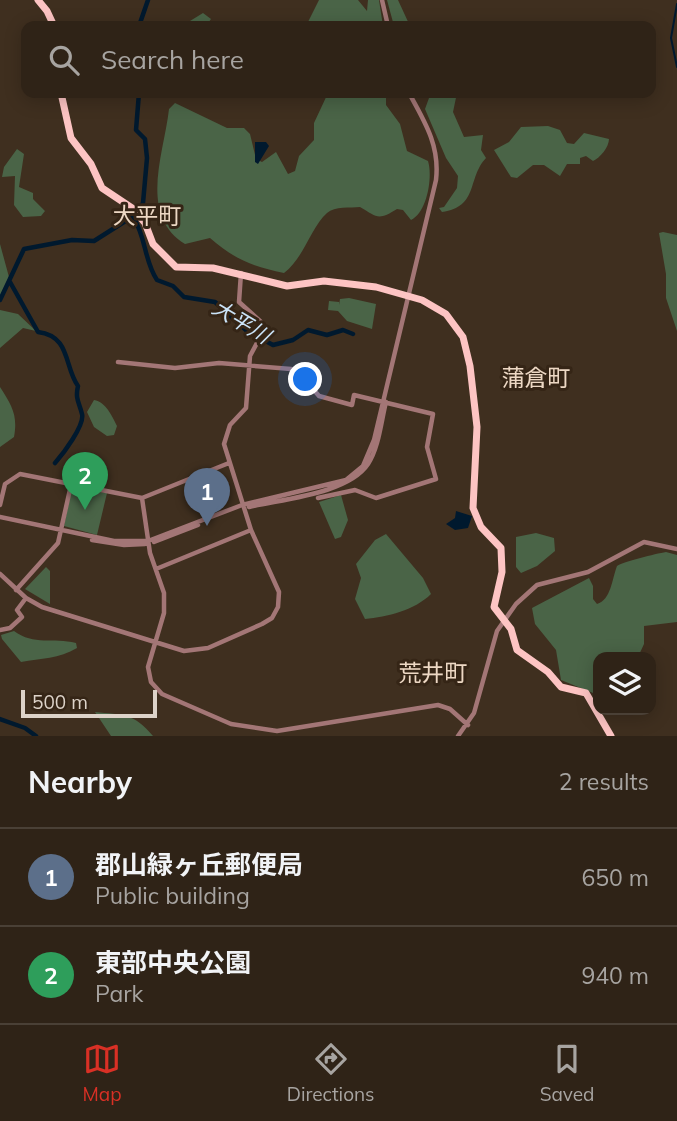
<!DOCTYPE html>
<meta charset="utf-8">
<style>
:root{--surface:#2f2317;--page:#3b2f24;--text:#f1f3f6;--muted:#a7a4a1;--line:#4a4036;--accent:#d93025}
body{margin:0;font-family:Mulish,"Noto Sans JP",sans-serif;background:var(--page);color:var(--text)}
.controls{position:absolute;right:21px;bottom:21px;display:grid;overflow:hidden;border-radius:14px;box-shadow:0 4px 18px #0003}
.controls button{width:63px;height:63px;display:grid;place-items:center;padding:0;border:0;border-bottom:2px solid var(--line);background:var(--surface);color:var(--text);font:35px sans-serif}
.scale{position:absolute;left:21px;bottom:18px;width:136px;box-sizing:border-box;padding-left:7px;border:4px solid #ddd3c9;border-top:0;font-size:19px;line-height:24px;white-space:nowrap;color:#ddd3c9;-webkit-text-stroke:5px #352516;paint-order:stroke}
.you{position:absolute;left:306px;top:380px;width:24px;height:24px;margin:-18px;border:5px solid #fff;border-radius:50%;background:#1a73e8;box-shadow:0 0 0 10px #1a73e833}
.badge{display:grid;place-items:center;width:46px;height:46px;border-radius:50%;background:var(--accent);color:#fff;font-size:23px;font-weight:700}
.pin{position:absolute;translate:-50% -58px;filter:drop-shadow(0 2px 4px #0008)}
.pin::after{content:'';position:absolute;top:37px;width:24px;height:21px;background:inherit;clip-path:polygon(0 0,100% 0,50% 100%)}
.list{margin:0;padding:0;list-style:none}
h2{display:flex;justify-content:space-between;align-items:center;height:91px;margin:0;padding:0 28px;font-size:30px}
h2 small{font-size:23px;font-weight:400;color:var(--muted)}
.list li{display:grid;grid-template-columns:46px 1fr auto;gap:21px;align-items:center;box-sizing:border-box;height:98px;padding:0 28px;border-top:2px solid var(--line)}
.list b{display:block;font-size:26px;white-space:nowrap}
.list p{margin:0;font-size:23px;white-space:nowrap;color:var(--muted)}
.list em{font-size:23px;font-style:normal;color:var(--muted)}
.icon{flex:none;width:38px;height:38px;fill:none;stroke:currentColor;stroke-width:2;stroke-linecap:round;stroke-linejoin:round}
.map{position:relative;flex:none;width:677px;height:736px;overflow:hidden}
.search{position:absolute;background:var(--surface);box-shadow:0 4px 18px #0003;left:21px;right:21px;top:21px;height:77px;display:flex;align-items:center;gap:18px;box-sizing:border-box;padding:0 24px;border-radius:14px;color:var(--muted);font-size:26px}
.sheet{height:287px;background:var(--surface)}
nav{display:flex;justify-content:space-around;align-items:center;box-sizing:border-box;height:98px;border-top:2px solid var(--line);background:var(--surface);font-size:19px;color:var(--muted)}
nav a{display:grid;justify-items:center;gap:4px}
nav .on{color:var(--accent)}
.map>svg:first-child{display:block}
.green{fill:#4a6447}
.water{fill:#00192e}
.lines{fill:none;stroke-linecap:round;stroke-linejoin:round}
.stream{stroke:#00192e;stroke-width:2}
.river{stroke:#00192e;stroke-width:4.5}
.minor{stroke:#a37676;stroke-width:4.5}
.major{stroke:#fdc4c3;stroke-width:7}
.labels{text-anchor:middle;stroke-width:6;stroke-linejoin:round;paint-order:stroke}
.water-label{font-size:21px;font-style:italic;fill:#cbe4f9;stroke:#352516}
.quarter-label{font-size:23px;fill:#edd8c4;stroke:#352516}
</style>
<div class="map">
<svg width="677" height="736" viewBox="0 0 677 736">
<rect width="100%" height="100%" fill="#3f2f1f"/>
<path class="green" d="M319,0H358L367,11L368,0H379L383,26H306Z
M387,0H398L410,26H394Z
M203,13L211,19L206,26H190V21Z
M328,93H386V105L400,124L407,151L428,161C433,177 427,213 411,220L403,210L397,209C378,221 377,217 360,207C350,208 335,206 327,213C311,227 304,258 284,273C253,267 234,259 210,238L185,244C138,215 164,154 169,109L175,103L227,128H244L250,134L256,159L262,162L276,152L288,174L295,171L299,156L314,140V123Z
M421,93H457L453,112L464,137L483,135L481,150L486,158C467,178 479,207 442,212L439,208L444,207L457,188L458,176L446,158L425,109L429,98Z
M548,126L560,130L567,143L574,144L584,133L609,139C609,147 600,158 593,161L586,156L580,158V164H567L560,176L544,165H533L517,178L511,177L494,150L509,142L521,127Z
M17,149L24,154L19,187L33,193V199L45,211L41,216L23,217L14,205L15,176L2,177L4,167Z
M663,232L677,235V331L666,298V274L659,233Z
M0,244L9,277L0,296Z
M349,298L376,304L372,329L347,321L338,311L328,310L329,301L339,302V305L340,299Z
M0,310L18,314L36,331L23,328L0,348Z
M0,387C12,406 18,415 14,437L0,447Z
M94,400C106,402 112,416 117,426L114,435L107,436L94,427L87,412Z
M72,487L107,493L97,535L64,526Z
M341,495L348,520L341,537L335,539L319,502Z
M536,533L554,538L555,551L537,566L521,573L516,567V537Z
M386,534L423,578L431,594C415,610 387,617 365,619L355,599L361,578L356,564L375,540Z
M666,552L677,555V622L644,626V644L638,657H598V695L561,680L556,650L535,624L532,608L589,578L593,586V599L597,604C611,600 612,579 617,566C625,561 655,554 666,552Z
M46,567L50,571V604L25,589Z
M14,631C34,646 53,637 76,643L77,648C59,659 41,658 21,662L2,639L1,635Z
M95,712C123,715 134,713 153,736H111Z"/>
<path class="water" d="M255,142H266L269,146L258,164L255,162Z
M456,511L472,516L468,528L455,530L446,524L455,518Z"/>
<g class="lines">
<path class="stream" d="M677,4L671,38L677,67"/>
<path class="river" d="M139,26L148,0
M133,217C146,236 144,261 157,280L173,286L184,297L215,302L247,331L273,345L293,340L308,330L327,335L343,330L353,334
M10,282L38,332C71,336 64,367 78,386C75,399 79,402 82,414C85,425 63,454 55,463
M0,300L24,249L72,240L94,241L135,215L143,203L147,158L145,139L136,130L139,93
M0,719L25,728L36,736"/>
<path class="minor" d="M382,0L388,26
M118,362L175,368L219,363L291,369L301,375L319,396L352,405L354,395L433,414L427,447L436,479L376,498L355,490L318,498
M142,498L150,553L164,593V613L148,667L151,682L162,694L231,724L277,731L438,705L450,709L468,725
M0,505L5,484L20,474L142,498L229,463
M249,507C282,499 348,494 368,464C379,447 381,422 386,402
M0,517L114,541H148L242,505L346,480L363,466L374,440L436,180C440,146 425,122 409,93
M92,540L124,545L145,544
M154,542L198,525
M156,569L251,530
M0,574L26,598L42,607L184,651L208,648L262,624L272,618L278,607L279,592L251,530L224,444L230,425L246,408L250,356L264,330L260,321L239,302L241,273
M16,590L58,543L71,485
M0,630L10,628L22,617L17,610L26,598
M458,736L474,713L497,631L516,604L537,585L588,572L644,542L677,549"/>
<path class="major" d="M38,0L47,11L54,26
M61,93L71,138L91,164L102,188L132,208L145,223L153,244L176,267L213,268L287,286L324,281L376,287L422,300L446,314L463,337L470,366L477,427L473,508L481,527L501,548L502,572L494,607L511,629L517,650L548,672L561,687L586,693L611,736"/>
</g>
<g class="labels">
<g class="water-label">
<text transform="translate(241 322) rotate(31)" y="7">大平川</text>
</g>
<g class="quarter-label">
<text x="147" y="224">大平町</text>
<text x="536" y="386">蒲倉町</text>
<text x="433" y="681">荒井町</text>
</g>
</g>
</svg>
<div class="controls">
<button><svg class="icon" aria-label="layers" viewBox="0 0 24 24"><path d="M12 4l9 5-9 5-9-5zM3 14l9 5 9-5"/></svg></button>
</div>
<div class="scale">500 m</div>
<div class="you"></div>
<div class="pin badge" style="left:207px;top:526px;background:#5c6f8a">1</div>
<div class="pin badge" style="left:85px;top:510px;background:#2e9e5b">2</div>
<div class="search"><svg class="icon" aria-label="search" viewBox="0 0 24 24"><circle cx="10" cy="10" r="6"/><path d="M15 15l6 6"/></svg>Search here</div>
</div>
<section class="sheet">
<h2>Nearby<small>2 results</small></h2>
<ul class="list">
<li><span class="badge" style="background:#5c6f8a">1</span><div><b>郡山緑ヶ丘郵便局</b><p>Public building</p></div><em>650 m</em></li>
<li><span class="badge" style="background:#2e9e5b">2</span><div><b>東部中央公園</b><p>Park</p></div><em>940 m</em></li>
</ul>
</section>
<nav>
<a class="on"><svg class="icon" aria-label="map" viewBox="0 0 24 24"><path d="M3 6l6-2 6 2 6-2v14l-6 2-6-2-6 2zM9 4v14M15 6v14"/></svg>Map</a>
<a><svg class="icon" aria-label="directions" viewBox="0 0 24 24"><path d="M12 3l9 9-9 9-9-9zM9 14v-3h6M13 9l2 2-2 2"/></svg>Directions</a>
<a><svg class="icon" aria-label="saved" viewBox="0 0 24 24"><path d="M7 4h10v16l-5-4-5 4z"/></svg>Saved</a>
</nav>
